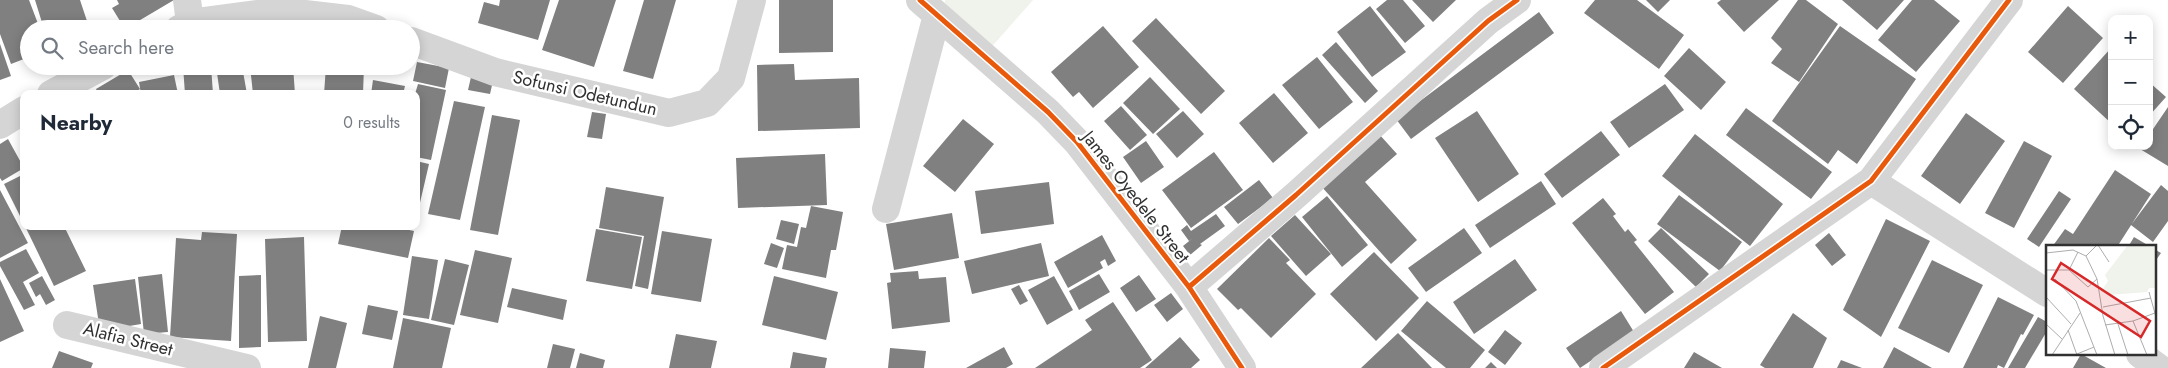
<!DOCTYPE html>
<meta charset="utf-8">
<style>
:root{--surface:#fff;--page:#f2f2f3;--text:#1f2937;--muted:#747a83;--line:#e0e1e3}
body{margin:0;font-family:Jost,sans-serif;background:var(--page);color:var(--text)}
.controls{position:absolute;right:15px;top:15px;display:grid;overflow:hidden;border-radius:10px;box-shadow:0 2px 12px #0003}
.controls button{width:45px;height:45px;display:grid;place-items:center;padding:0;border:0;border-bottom:1px solid var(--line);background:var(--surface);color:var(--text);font:25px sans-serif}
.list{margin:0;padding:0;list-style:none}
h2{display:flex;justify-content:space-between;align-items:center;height:65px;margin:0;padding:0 20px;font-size:21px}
h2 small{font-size:16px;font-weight:400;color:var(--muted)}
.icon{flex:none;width:28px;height:28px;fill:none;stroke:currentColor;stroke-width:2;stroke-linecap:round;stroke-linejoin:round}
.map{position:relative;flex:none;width:2168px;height:368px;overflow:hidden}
.search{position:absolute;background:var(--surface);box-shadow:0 2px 12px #0003;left:20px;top:20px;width:400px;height:55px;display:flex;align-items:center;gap:12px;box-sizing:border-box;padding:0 18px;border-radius:28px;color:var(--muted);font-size:19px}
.panel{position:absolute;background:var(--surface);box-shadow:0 2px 12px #0003;left:20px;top:90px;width:400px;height:140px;border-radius:10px}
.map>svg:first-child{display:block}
.green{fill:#f0f3ec}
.building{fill:#808080}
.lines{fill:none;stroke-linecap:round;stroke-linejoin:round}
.minor{stroke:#d5d5d5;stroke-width:28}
.cycleway-casing{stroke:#fff;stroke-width:8}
.cycleway{stroke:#e8590c;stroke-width:5}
.labels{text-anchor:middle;stroke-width:5;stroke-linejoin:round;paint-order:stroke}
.street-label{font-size:18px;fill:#313131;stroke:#fff}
.inset-road{fill:none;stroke:#adadad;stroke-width:1}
.view{fill:#d62828;fill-opacity:0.15;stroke:#d62828;stroke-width:2.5}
.inset-edge{fill:none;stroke:#313131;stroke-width:2.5}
</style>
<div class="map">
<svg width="2168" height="368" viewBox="0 0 2168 368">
<rect width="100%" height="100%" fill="#fff"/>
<path class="green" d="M945,0H1033L988,51L944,8Z"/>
<path class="building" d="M0,0H29L40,29H29V57L11,64L0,34Z
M35,0H80L89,27L44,29Z
M117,0H174L125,29L112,8L119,4Z
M500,0H550L538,40L478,23L484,2L499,6Z
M559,0H616L594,67L542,50Z
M644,0H676L653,79L623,71Z
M779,0H833V52L779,53Z
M1387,0H1403L1425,26L1405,43L1376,9Z
M1412,0H1456L1433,22Z
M1595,0H1637L1684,35L1659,69L1584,13Z
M1646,0H1670L1658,12Z
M1721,0H1779L1744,32L1717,3Z
M1798,0H1806L1838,24L1799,82L1771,63L1782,49L1771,38Z
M1842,0H1904L1877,30Z
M1912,0H1934L1960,21L1916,72L1878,40Z
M1370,6L1406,52L1372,77L1337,32Z
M2068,6L2103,38L2063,83L2028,52Z
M1539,12L1554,33L1411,139L1396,119Z
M1156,18L1225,91L1201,114L1132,41Z
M1103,26L1139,67L1093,108L1079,92L1073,97L1051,72Z
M1840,26L1916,79L1857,164L1838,150L1828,164L1772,121Z
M1336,42L1378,91L1365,103L1322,55Z
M0,44L11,76L0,80Z
M1689,48L1726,82L1701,110L1664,76Z
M2111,48L2112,49V124L2074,89Z
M1317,57L1353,102L1319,129L1282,85Z
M417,62L449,68L445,88L413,81Z
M794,64L795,80L859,78L860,128L758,131L757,65Z
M183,66H211L213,94H185Z
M216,66H242L247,94H220Z
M250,66H293L295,94H253Z
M326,66H364L363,94H324Z
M128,70L140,89L133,94H98L96,89Z
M174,75L178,94H141L139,82Z
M471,77L493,81L490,94L468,90Z
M1150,77L1180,109L1153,134L1123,103Z
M373,80L405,86L403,94H371Z
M2149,82L2166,97L2149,116Z
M418,84L446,90L431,160L416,157L415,94Z
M1665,84L1684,110L1629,148L1610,122Z
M1274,93L1308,133L1273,163L1239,123Z
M454,101L485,107L460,220L428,214Z
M1121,106L1147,135L1130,150L1104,121Z
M2168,107V166L2140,149L2142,146H2149V135Z
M1746,108L1832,172L1811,199L1726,135Z
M1183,111L1204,134L1177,158L1156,134Z
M1477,111L1519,174L1478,202L1435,138Z
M592,112L606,114L602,139L587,137Z
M1966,113L2005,141L1960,204L1921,176Z
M492,115L520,120L498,235L470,230Z
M963,119L994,144L955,192L923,166Z
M1601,131L1620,155L1562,198L1544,174Z
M1379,134L1397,154L1365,182L1417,240L1391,264L1321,186Z
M1695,134L1783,204L1750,246L1662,176Z
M8,139L24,168L2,181L0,178V144Z
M1146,141L1164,167L1141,183L1123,157Z
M2024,141L2052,156L2014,228L1985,213Z
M1214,152L1243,190L1191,228L1162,190Z
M825,154L827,205L738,208L736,158Z
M416,161L429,164L419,207L416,206Z
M2115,170L2151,194L2117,247H2052L2065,229L2073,234Z
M24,174V224L4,184Z
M1259,180L1273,198L1238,224L1224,207Z
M1541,181L1556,204L1490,248L1475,225Z
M1049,182L1054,224L981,234L975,191Z
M2161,185L2168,191V221L2153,242L2131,225Z
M606,187L664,197L648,289L635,286L644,236L599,228Z
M0,190L28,243L0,258Z
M2059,191L2071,199L2039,247L2027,239Z
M1679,195L1742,242L1720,271L1657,224Z
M1327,196L1368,245L1342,267L1302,217Z
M1603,198L1616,214L1613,216L1625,232L1628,229L1637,240L1634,242L1674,292L1645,314L1572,223Z
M811,206L843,212L836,250H831L826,278L782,269L787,245L797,247L801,227L806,228Z
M952,213L959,258L894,270L886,224Z
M1216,214L1225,226L1200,244L1202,245L1190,255L1183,246L1193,238L1189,241L1181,230L1187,225L1191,231Z
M1295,215L1331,254L1306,276L1271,236Z
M1886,219L1930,241L1881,337L1843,310Z
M781,220L799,224L794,244L776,239Z
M25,226H64L86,271L54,286Z
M342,226H390L414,231L408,258L338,244Z
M1464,228L1482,253L1426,292L1408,268Z
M1661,228L1709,274L1696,287L1648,241Z
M596,229L642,237L632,289L586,281Z
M662,231L712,239L701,302L651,294Z
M202,232L237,234L231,341L170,337L176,238L201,240Z
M1829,233L1846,255L1832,266L1815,245Z
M1102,235L1116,261L1108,266L1105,259L1100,262L1103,268L1068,288L1054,262Z
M304,237L307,341L268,342L265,239Z
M2134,237L2151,247H2128Z
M1269,238L1290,260L1286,263L1316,294L1271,338L1241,308L1238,310L1217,289Z
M771,243L784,248L777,268L764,264Z
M1041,243L1049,276L972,294L964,261Z
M26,249L39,273L23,282L35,305L24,310L0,266V262Z
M2154,249L2161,253L2154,263Z
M475,250L512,258L498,323L460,315Z
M1374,252L1419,298L1376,341L1330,294Z
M412,256L438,260L429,319L403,315Z
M445,259L469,265L454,325L431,320Z
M1515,259L1537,290L1474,334L1453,302Z
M1932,260L1983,285L1949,353L1898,328Z
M918,271L919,279L946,277L950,322L892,329L887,283L891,282L890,273Z
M162,274L168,332L144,334L138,277Z
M1099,274L1110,292L1079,310L1069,291Z
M261,275V347L239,348V276Z
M1139,275L1156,299L1136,312L1120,288Z
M42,276L55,300L46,305L40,294L36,297L29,283Z
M774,276L838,292L826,340L762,325Z
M1054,276L1073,310L1047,325L1028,290Z
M0,279L24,331L0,342Z
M135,279L141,324L100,331L93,285Z
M1019,285L1028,301L1020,305L1011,289Z
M512,288L567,300L563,320L507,307Z
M1171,293L1183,309L1167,322L1154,305Z
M1998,297L2034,315L2023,335L2021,334L2004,368L1998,365L1997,368H1963Z
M1427,301L1485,350L1470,368H1446L1401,331Z
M1113,302L1152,360L1140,368H1035L1092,330L1085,320Z
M368,305L398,311L392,340L362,334Z
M1621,311L1634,332L1580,368L1566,348Z
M1793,313L1827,338L1813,368H1765L1760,365Z
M320,316L347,323L336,368H308Z
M2038,317L2047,322V331L2025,368H2008Z
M403,318L451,328L442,368H393Z
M1505,330L1522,343L1505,365L1488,352Z
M1398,333L1432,368H1361Z
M676,334L717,341L711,368H669Z
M1180,337L1200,360L1191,368H1145Z
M553,344L575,349L570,368H547Z
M1004,347L1013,364L1006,368H966Z
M1894,347L1932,368H1883Z
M890,348L926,351L924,368H888Z
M59,351L93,363L91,368H52Z
M793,352L827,358L825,368H790Z
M1694,352L1722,368H1684Z
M580,353L605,360L603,368H576Z
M2081,354L2106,368H2073Z
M1841,360L1862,368H1837Z
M1491,362L1497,368H1485Z"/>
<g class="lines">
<path class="minor" d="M187,0L190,23
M920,0L1048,112L1077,142L1189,287L1242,368
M179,29L190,23L280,11L348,19L376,29
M411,41L495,72L669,113L707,103L731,78L752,0
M51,94L103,66
M0,125L24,110
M1871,181L2047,293
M886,209L937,15
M1189,287L1296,195L1488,21L1517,0
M67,325L247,368
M2140,354L2159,368
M1603,368L1871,181L2009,0"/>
<defs>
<path id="cycleway" d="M920,0L1048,112L1077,142L1189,287L1242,368
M1189,287L1296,195L1488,21L1517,0
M1603,368L1871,181L2009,0"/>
</defs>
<use href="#cycleway" class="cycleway-casing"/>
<use href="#cycleway" class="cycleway"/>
</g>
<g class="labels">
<g class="street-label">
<text transform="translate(585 93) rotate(13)" y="6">Sofunsi Odetundun</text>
<text transform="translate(1136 197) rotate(52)" y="6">James Oyedele Street</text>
<text transform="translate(128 339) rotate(14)" y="6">Alafia Street</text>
</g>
</g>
<g transform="translate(2046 245)">
<rect width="110" height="110" fill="#fff"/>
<path d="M82,0H110V43H103L101,47L63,50L60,45L55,47L62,36L59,30Z" fill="#f0f3ec"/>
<path class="inset-road" d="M52,0L63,17M0,8L27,5L40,11L51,34L57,71L69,110M40,11L51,0M0,25H23L42,42L51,34M23,25L32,7M9,34L30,56L51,110M103,47L110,72M0,52L25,79M57,62L105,53M71,76L82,110M87,76L101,110M0,79L16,94M59,80L87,76L109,68M22,85L31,110M31,109L48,102M6,110L34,68"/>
<path class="view" d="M15,18L104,76L95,92L6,34Z"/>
<rect width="110" height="110" class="inset-edge"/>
</g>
</svg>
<div class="controls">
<button>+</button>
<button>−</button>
<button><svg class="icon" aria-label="locate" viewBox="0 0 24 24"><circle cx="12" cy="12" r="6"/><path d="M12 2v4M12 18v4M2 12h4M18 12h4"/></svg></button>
</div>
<div class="search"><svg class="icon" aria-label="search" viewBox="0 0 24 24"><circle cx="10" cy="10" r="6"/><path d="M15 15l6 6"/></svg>Search here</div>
<section class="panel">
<h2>Nearby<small>0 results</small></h2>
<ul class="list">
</ul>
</section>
</div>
